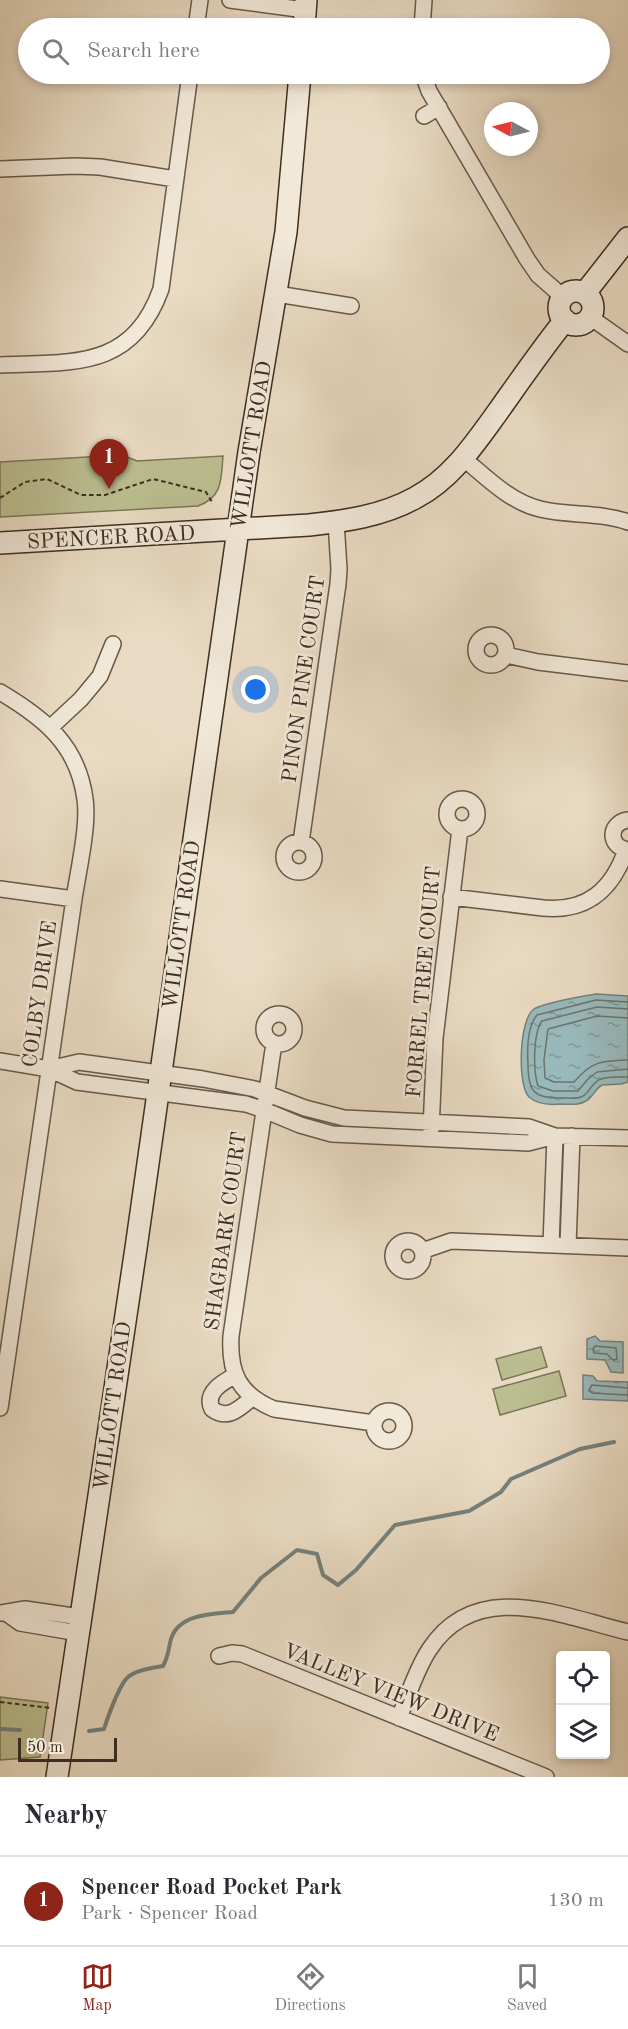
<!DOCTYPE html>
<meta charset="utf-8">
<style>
:root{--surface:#fff;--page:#f2f2f3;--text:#2b2b33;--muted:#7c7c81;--line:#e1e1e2;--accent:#8f2418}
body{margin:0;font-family:"Old Standard TT",serif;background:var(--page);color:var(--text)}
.controls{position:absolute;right:18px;bottom:18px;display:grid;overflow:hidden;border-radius:6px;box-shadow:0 3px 9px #0003}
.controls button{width:54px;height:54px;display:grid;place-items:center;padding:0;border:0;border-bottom:2px solid var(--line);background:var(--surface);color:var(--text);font:30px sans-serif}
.compass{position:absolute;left:484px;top:102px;width:54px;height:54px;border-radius:50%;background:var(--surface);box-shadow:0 3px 9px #0003;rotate:277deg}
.scale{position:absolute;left:18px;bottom:15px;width:99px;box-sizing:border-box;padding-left:6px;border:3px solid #3d2e21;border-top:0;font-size:16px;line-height:21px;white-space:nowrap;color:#3d2e21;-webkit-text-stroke:4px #f1e8d8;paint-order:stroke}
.you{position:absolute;left:256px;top:690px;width:21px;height:21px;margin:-15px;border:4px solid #fff;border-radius:50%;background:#1a73e8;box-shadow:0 0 0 9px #1a73e833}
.badge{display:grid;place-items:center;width:39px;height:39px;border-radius:50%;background:var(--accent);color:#fff;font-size:20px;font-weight:700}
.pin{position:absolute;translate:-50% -50px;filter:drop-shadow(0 2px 3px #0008)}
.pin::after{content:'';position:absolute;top:32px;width:21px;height:18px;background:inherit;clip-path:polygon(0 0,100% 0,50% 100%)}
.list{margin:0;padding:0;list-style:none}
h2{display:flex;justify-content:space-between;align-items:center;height:78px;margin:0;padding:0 24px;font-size:26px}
h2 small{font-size:20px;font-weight:400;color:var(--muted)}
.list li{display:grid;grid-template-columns:39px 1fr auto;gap:18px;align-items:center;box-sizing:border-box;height:90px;padding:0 24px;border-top:2px solid var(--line)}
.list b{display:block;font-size:22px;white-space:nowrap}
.list p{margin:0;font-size:20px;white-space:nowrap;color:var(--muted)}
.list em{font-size:20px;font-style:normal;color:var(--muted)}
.icon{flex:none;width:33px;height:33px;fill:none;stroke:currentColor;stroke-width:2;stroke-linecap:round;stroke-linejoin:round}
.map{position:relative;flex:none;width:628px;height:1777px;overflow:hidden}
.search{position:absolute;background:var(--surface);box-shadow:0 3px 9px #0003;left:18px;right:18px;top:18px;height:66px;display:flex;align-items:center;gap:15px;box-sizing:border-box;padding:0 21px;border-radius:33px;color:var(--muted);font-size:22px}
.sheet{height:168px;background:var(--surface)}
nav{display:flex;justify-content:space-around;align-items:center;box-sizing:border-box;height:84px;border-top:2px solid var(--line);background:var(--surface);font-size:16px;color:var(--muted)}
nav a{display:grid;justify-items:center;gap:3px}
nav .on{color:var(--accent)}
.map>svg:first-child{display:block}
.park{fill:#bbbe90;stroke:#7c7658;stroke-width:1.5}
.water{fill:url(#water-ripples);stroke:#74817d;stroke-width:1.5}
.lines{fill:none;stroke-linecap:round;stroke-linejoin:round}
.shore{stroke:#6b746e;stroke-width:1.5}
.stream{stroke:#74817d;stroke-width:4}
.street-casing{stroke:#68594a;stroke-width:18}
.secondary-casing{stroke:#3d2e21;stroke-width:24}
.path{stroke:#3d2e21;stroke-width:2;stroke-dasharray:4.5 3;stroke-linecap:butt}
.street{stroke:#f1e8d8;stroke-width:15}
.secondary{stroke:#f1e8d8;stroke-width:21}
.labels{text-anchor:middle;stroke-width:5;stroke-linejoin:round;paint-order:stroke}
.street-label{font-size:21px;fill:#3d2e21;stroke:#f1e8d8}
</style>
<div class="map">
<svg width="628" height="1777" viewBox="0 0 628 1777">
<defs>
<pattern id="water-ripples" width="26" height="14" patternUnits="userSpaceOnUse" patternTransform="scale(1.5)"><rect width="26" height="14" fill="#99b9bb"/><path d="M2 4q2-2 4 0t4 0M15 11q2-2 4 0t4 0" fill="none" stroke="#7e9798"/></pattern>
</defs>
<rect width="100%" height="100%" fill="#e9dbc3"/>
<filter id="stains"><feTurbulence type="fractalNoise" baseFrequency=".00333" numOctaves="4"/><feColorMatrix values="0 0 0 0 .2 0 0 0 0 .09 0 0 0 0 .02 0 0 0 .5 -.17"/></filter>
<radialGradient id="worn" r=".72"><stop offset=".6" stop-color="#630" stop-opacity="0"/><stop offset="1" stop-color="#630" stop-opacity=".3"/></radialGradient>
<path class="park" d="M122,455L137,461L223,456C221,479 223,497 198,506L0,517V462Z
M541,1347L547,1367L502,1380L496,1359Z
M559,1371L566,1396L500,1415L493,1389Z
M0,1697L48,1703L40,1757L0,1760Z"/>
<path class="water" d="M596,994L628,996V1082L621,1084L602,1085C595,1089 593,1097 586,1101C578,1106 569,1104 560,1104C550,1105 537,1104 529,1097C517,1085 519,1019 534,1009C544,1003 583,996 596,994Z
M595,1336L600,1341L623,1342V1373L611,1372L605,1360L587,1359V1339Z
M583,1375L593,1376L597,1381L628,1382V1401L583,1399Z"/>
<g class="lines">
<path class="shore" d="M628,1002L596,1000L537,1015C527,1027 527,1048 528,1064C528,1092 534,1099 563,1098C568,1098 576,1099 581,1097C590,1094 591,1082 601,1079C608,1076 620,1077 628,1077
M628,1009L597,1007L542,1021C533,1033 533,1071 538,1086L553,1091H578L588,1079L597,1072L628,1069
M628,1018L597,1016L548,1029L544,1060L545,1078L554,1082H574C592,1061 601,1061 628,1060
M595,1346L616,1348L617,1359L613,1360L607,1354L594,1353L593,1349Z
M628,1388L592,1385L589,1390L592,1393L628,1395"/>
<path class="stream" d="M0,1729L20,1730
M89,1731L104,1729C108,1716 118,1689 126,1679C134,1670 152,1668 163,1666C169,1655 168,1650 171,1639C179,1614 211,1614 233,1612L261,1578L297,1550L317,1554L323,1575L338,1585L356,1570L395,1525L469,1511L501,1492L511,1479L580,1449L614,1442"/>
<defs>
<path id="street" d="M230,0L305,10
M196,28L200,0
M422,28L424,0
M423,74L429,91L527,259L538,275L563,297
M424,116L439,107
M0,169L75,166L100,167L175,179
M277,294L351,306
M590,317L628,344
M0,365C73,362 132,370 161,289L190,74
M463,458C486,477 510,502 540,509C569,516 600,512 628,522
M476 650a15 15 0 1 1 30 0a15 15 0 1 1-30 0Z
M506,655L538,662L628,673
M0,692C44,718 78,745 85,799C89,825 78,872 74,899L0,1408
M51,727L81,699L100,676L113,644
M447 814a15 15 0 1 1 30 0a15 15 0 1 1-30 0Z
M628,820C608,823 608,847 628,850
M284 857a15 15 0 1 1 30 0a15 15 0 1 1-30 0Z
M301,842L338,584L339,569L336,522
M0,889L74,899
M451,897L543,908C587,912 612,890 626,850
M264 1029a15 15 0 1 1 30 0a15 15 0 1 1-30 0Z
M274,1043L231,1336C229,1372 238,1394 274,1409L374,1423
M0,1061L49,1069L77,1082L246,1104L264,1110L300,1125L332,1134L528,1143L555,1136L628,1138
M49,1069L79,1062L203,1079L255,1089L305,1108L344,1118L529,1127L555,1136
M431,1130L435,1038L460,829
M393 1256a15 15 0 1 1 30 0a15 15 0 1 1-30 0Z
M551,1245L555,1136
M568,1245L572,1136
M422,1251L451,1241L628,1248
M236,1375C223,1382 204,1392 212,1409C228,1421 240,1408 252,1398
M374 1426a15 15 0 1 1 30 0a15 15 0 1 1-30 0Z
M0,1613L25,1609L80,1617
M6,1613L20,1623L78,1633
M219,1656L232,1653L242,1654L546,1777
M399,1718C408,1696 416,1670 429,1650C476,1577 561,1616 628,1632"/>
<path id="secondary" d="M304,28L306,0
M559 308a17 17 0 1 1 34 0a17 17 0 1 1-34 0Z
M585,293L628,238
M0,543L309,525C346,521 382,516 415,498C451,479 474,445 497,413C519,382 541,350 565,320
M57,1777L136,1248L249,452L286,232L300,74"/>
</defs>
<use href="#street" class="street-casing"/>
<use href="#secondary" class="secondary-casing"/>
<path class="path" d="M0,498L25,482L47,479L81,495H105L153,479L206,492L212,502
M0,1702L51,1708"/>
<use href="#street" class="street"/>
<use href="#secondary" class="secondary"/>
</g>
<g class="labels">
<g class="street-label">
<text transform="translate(251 445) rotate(-81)" y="7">WILLOTT ROAD</text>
<text transform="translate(111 537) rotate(-3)" y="7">SPENCER ROAD</text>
<text transform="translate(303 679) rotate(-82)" y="7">PINON PINE COURT</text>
<text transform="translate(181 925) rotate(-82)" y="7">WILLOTT ROAD</text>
<text transform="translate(423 982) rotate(-85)" y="7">FORREL TREE COURT</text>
<text transform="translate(39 994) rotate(-82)" y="7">COLBY DRIVE</text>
<text transform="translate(225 1231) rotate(-82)" y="7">SHAGBARK COURT</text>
<text transform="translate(112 1406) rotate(-82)" y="7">WILLOTT ROAD</text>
<text transform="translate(391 1692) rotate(22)" y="7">VALLEY VIEW DRIVE</text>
</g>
</g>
<rect width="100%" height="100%" filter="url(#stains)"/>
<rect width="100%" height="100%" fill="url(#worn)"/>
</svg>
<div class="controls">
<button><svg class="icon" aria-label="locate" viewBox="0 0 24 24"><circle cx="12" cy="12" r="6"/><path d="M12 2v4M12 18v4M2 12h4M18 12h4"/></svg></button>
<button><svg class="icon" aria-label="layers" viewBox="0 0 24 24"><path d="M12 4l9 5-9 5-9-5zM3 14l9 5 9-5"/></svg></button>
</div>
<svg class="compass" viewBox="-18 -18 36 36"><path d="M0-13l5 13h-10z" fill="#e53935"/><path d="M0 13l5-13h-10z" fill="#7c7c81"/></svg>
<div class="scale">50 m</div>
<div class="you"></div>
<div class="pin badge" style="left:109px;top:489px">1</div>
<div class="search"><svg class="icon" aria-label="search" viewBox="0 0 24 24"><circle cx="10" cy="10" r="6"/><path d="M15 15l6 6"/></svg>Search here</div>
</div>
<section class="sheet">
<h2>Nearby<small></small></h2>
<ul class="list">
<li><span class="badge">1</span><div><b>Spencer Road Pocket Park</b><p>Park · Spencer Road</p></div><em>130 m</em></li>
</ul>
</section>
<nav>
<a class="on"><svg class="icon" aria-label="map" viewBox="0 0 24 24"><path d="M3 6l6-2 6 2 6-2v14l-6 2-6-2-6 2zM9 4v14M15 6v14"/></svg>Map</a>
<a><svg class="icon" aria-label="directions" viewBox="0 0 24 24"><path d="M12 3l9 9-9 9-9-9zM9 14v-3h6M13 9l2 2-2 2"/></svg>Directions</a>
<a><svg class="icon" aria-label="saved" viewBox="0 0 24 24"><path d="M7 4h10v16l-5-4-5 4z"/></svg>Saved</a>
</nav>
